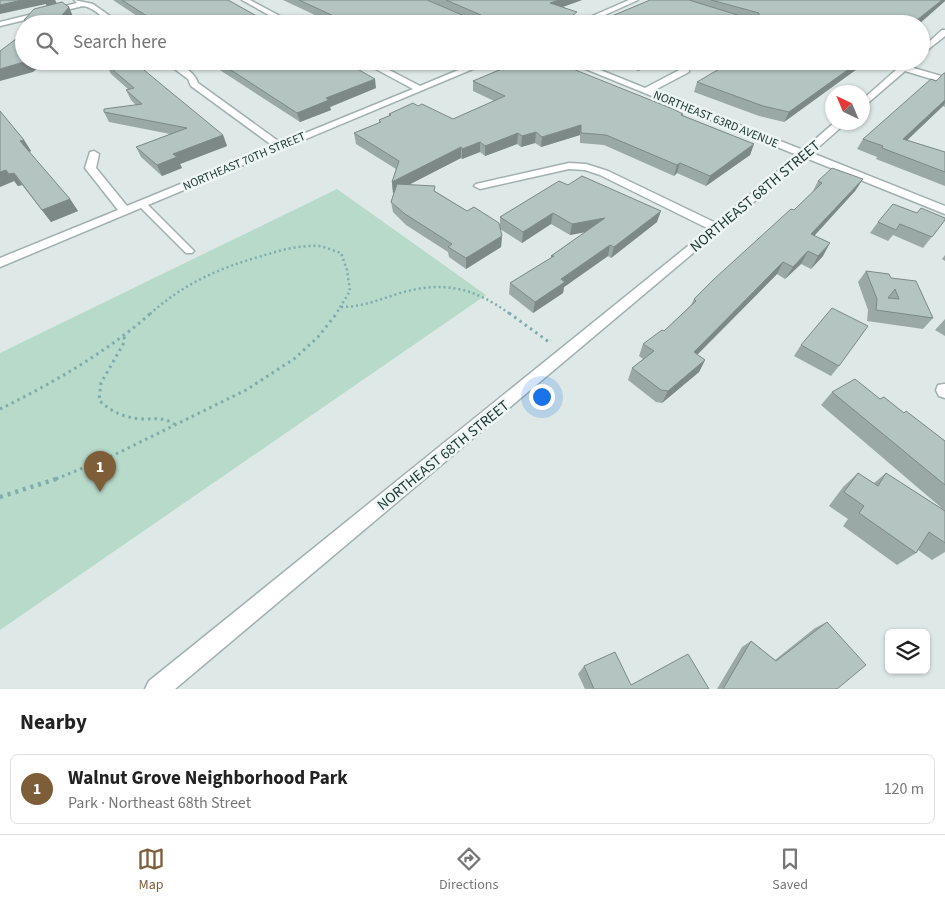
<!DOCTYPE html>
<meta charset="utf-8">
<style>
:root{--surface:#fff;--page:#f6f6f6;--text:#222;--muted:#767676;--line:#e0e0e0;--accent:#7e5d39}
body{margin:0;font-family:"Source Sans 3",sans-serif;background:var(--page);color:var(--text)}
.controls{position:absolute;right:15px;bottom:15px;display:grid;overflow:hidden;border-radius:8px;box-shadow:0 1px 4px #0004}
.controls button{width:45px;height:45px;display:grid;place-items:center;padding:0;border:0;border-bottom:1px solid var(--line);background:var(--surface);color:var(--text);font:25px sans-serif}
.compass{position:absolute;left:825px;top:85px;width:45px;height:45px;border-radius:50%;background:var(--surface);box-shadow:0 1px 4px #0004;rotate:316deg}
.you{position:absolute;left:541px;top:396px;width:18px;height:18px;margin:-12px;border:4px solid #fff;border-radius:50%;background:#1a73e8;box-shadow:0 0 0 8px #1a73e833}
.badge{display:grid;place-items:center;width:32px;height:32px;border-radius:50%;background:var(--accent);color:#fff;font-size:16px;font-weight:700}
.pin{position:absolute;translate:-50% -41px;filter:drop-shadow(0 1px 2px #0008)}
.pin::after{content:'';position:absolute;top:26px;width:18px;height:15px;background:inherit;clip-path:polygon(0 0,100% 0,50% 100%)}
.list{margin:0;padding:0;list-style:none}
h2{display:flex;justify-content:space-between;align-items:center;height:65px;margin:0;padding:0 20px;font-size:21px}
h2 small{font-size:16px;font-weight:400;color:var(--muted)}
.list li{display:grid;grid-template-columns:32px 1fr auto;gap:15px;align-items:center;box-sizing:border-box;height:70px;margin:0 10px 10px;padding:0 10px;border:1px solid var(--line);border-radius:8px}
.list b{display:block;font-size:19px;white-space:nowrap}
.list p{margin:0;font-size:16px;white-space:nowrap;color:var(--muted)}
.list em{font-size:16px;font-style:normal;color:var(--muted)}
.icon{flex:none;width:28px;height:28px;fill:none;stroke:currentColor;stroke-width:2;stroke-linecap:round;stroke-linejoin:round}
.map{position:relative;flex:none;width:945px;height:689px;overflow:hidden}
.search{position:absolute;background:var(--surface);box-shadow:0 1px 4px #0004;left:15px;right:15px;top:15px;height:55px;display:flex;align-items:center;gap:12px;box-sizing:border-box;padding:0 18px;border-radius:28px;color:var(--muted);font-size:19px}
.sheet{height:145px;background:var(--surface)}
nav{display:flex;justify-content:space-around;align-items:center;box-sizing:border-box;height:70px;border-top:1px solid var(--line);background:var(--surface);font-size:14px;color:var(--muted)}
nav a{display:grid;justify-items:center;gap:2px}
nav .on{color:var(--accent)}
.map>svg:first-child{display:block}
.green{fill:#b7daca}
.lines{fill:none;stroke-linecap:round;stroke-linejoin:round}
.service-casing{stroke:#a1b0af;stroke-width:3}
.minor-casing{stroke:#a1b0af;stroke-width:3}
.path-far2{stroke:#7facab;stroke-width:2.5;stroke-dasharray:2 3;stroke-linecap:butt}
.path-far1{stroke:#7facab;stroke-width:3;stroke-dasharray:2.5 4;stroke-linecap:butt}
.path{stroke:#7facab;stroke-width:4.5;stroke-dasharray:3 5;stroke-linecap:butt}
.service{fill:#fff;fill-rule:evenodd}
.minor{fill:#fff;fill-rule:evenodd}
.wall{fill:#9aa9a6}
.shaded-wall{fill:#7d8987}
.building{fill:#b3c4c1;stroke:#7d8987;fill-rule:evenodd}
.labels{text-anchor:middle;stroke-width:5;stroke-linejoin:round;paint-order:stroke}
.far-street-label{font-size:12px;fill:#203838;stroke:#eef6f4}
.street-label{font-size:15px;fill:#203838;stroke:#eef6f4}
</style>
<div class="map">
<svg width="945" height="689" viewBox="0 0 945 689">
<rect width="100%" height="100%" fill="#dee9e7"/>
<path class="green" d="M337,189L486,295L0,630V353Z"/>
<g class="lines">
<defs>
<path id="service" d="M142,201L145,202L194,251L192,253H186L139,206V202Z"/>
<path id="minor" d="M74,0L93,4L121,24C104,24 98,8 83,6L0,26V22L77,3Z
M242,0H250L295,24H285Z
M629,0H638L585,24H574Z
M942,30H945V36L921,55V49Z
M164,61C176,61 194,70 198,83L281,143L413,89L361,61H372L420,86L480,61H492L0,267V258L118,210L85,168L90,152L94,151L99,154L96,168L127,206L273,146L191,86L188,79Z
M566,61H578L645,88L683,68H689V72L653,91L803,150L835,122H847L812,153L945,206V214L806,158L175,689H145L149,681L709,229L600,175L585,170L569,169L480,189L474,186L476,184L569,163L586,164L608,171L716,223L797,155Z
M875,61H889L902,65L905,62H911L912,64L910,67L945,77V83L905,71L862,108V100L897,69Z
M944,384H945V398L939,396L936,390L938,385Z"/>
</defs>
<use href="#service" class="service-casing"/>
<use href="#minor" class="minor-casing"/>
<path class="path-far2" d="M341,307C361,307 379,300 397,294C442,280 473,287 510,314
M150,314C183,284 219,268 262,256C280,250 300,245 319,246C326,247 334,251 341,253L347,270L350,291L336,314"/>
<path class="path-far1" d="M509,313L549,342L551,340
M124,337L125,341L101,383L99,400C111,412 125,418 143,419C154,419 164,417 174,424
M0,409C53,383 107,352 151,313
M56,479L114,455L246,390L294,359L318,337L337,313"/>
<path class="path" d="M0,497L59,478"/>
<use href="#service" class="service"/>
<use href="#minor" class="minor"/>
</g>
<path class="wall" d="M55,0L57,4L69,7L73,17L68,24H26L24,20L46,6V4Z
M113,0H228L271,24H149Z
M283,0H582L562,7L576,17L600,21L650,0H945V1L919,24H334Z
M206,61H343L376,88L330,107L331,110L300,122Z
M413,61H447L429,69Z
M486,61H553L682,115L754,144L750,155L706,186L677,173L674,176L604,145L580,143V135L541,147L535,143L521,147L517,144L485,156L480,152L462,159L461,158L408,185L435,191L467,211L500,227V217L568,185L657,222L611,258L608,256L564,287L563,293L533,313L509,294L510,283L551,258V256L585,232L570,235L551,224L522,243L500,229L502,236L501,247L466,269L449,257L448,252L406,225L393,212L391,202L394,192L393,193L392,182L396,169L356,144L354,133L379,123V120L389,116V114L418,106L453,119L494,101L473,91V81L498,70L486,65Z
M613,61H658L638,71Z
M720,61H868L784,122L759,116L694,92L697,82L728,64Z
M107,65L223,135L227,146L180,164L182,168L162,176L141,157L136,147L170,134L109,122L104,112L136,105L131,100L126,90L128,89L111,74Z
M945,73V107L943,106L907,140L945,152V186L876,159L877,157L857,149L863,139Z
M24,140L31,151L29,152L70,199L78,211L51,222L22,185L18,186L14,181L0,187Z
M863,179L855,191L814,236L823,256L811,269L801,264L785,279L777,274L697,355L705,360L699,372L662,403L656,402L628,380L632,368L643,359L639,356L643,344L664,331L691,305L694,299L794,210L812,193L818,181Z
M917,213L945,220L923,248L893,235L888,241L870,233L878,222Z
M945,255V261L942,259Z
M866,271L891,278L933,318L923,329L867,321L868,310L858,282Z
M945,319V336L935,330Z
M801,345L839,366L831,376L794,356Z
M832,392L880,399L904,413L945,441V552L932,560L918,550L916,553L897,565L843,526L848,519L829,506L843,487L858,473L874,483L886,473L944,510L821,405Z
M827,622L837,689H717L742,647L751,641L775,660L815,628Z
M584,666L631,685L709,689H585L578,674Z"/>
<path class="shaded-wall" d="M22,0H55L58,6L48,8L46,4L0,14V5Z
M559,0H582L549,12L550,3Z
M942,0H945V1L919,24H912Z
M69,7L73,17L68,24H60L58,20Z
M27,61H46L33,72L0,81V69Z
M428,61H447L429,69Z
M641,61H658L638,71Z
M860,61H868L784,122L789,112Z
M375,79L376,88L330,107L331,110L300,122L297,113L326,98Z
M945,100V103L943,106L897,150L903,139Z
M581,125L580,135L541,147L542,137Z
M536,132L535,143L521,147L522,136Z
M518,133L517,144L485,156V146Z
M223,135L227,146L180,164L182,168L162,176L157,165L173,154Z
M24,140L31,151L28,153L20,141Z
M480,142V152L462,159V149Z
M754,144L750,155L706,186L710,176Z
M461,147V158L393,193L392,182Z
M680,163L677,173L674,176L677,165Z
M6,170L14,181L0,187V172Z
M14,173L22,185L18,186L9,174Z
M863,179L855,191L804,247L811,234Z
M70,199L78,211L51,222L42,210Z
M661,211L657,222L611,258L614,247Z
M553,213L551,224L522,243L523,232Z
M605,218L602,229L570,235L572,224Z
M502,236L501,247L466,269V258Z
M830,243L823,256L811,269L818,256Z
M610,245L608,256L564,287L563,293L533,313L535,302L561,279Z
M808,251L801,264L785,279L793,267Z
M783,262L777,274L688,364L694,352Z
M705,360L699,372L662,403L668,391Z"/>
<path class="building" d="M0,0H22L0,5Z
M122,0H228L271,24H159Z
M299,0H427L467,17H479L481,15L446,0H559L550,3L577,12L573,15L575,17L588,16L600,21L650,0H689L744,17H759V13L711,0H942L912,24H351Z
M62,2L69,7L58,20L64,24H36L40,21L25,22L27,20H24L34,9Z
M24,33V61H27L0,69V51Z
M120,61H133L223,135L173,154L177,157L157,165L136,147L187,128L104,112V109L142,104L126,90L134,88L107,65Z
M217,61H343L375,79L326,98L329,100L297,113Z
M499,61H553L673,109L683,114L681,115L754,144L710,176L680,163L677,165L606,135L581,133V125L542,137L536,132L522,136L518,133L485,146L480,142L462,149L461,147L392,182L399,161L354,133L381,122L379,120L391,115L389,114L413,103L418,106L422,104L453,119L505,96L473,81L509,66Z
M733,61H860L789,112L763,106L697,82Z
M944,73H945V100L903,139L945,152V172L882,148L883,146L863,139L931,79L936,81Z
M0,111L24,140L20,141L70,199L42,210L14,173L9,174L6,170L0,172Z
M832,168L863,179L811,234L830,243L818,256L808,251L793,267L783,262L694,352L705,360L668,391L661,390L632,368L654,351L643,344L662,330L664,331L696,301L694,299L713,280L791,209L794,210L822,183L818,181Z
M582,176L661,211L614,247L610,245L561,279L565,282L535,302L510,283L554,256H551L605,218L572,224L553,213L523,232L500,217L559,181L568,185Z
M397,184L435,186L434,191L467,211L474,207L499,223L502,236L466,258L448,247L452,244L405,214L391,202Z
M893,204L917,213L921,208L945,218V220L932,237L900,224L896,230L878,222Z
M866,271L889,274L891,278L916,281L933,318L876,310L877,299ZM895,289L899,299L888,298Z
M832,308L868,326L839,366L801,345Z
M855,379L880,399L884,397L904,413L906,411L945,441V485L832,392Z
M858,473L878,486L886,473L945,511V543L929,532L916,553L859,513L864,506L844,492Z
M827,622L866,665L837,689H723L751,641L776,661Z
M615,652L631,685L688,654L709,689H594L584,666Z"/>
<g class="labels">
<g class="far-street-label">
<text transform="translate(716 119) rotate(22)" y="4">NORTHEAST 63RD AVENUE</text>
<text transform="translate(244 161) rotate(-23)" y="4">NORTHEAST 70TH STREET</text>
</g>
<g class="street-label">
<text transform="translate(755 196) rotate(-40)" y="5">NORTHEAST 68TH STREET</text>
<text transform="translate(443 455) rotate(-39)" y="5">NORTHEAST 68TH STREET</text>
</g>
</g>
</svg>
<div class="controls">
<button><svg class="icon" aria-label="layers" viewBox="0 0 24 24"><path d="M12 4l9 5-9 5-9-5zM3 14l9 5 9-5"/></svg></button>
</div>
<svg class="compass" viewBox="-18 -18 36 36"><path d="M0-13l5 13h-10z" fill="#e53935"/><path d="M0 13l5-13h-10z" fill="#767676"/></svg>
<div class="you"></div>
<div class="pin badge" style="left:100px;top:492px">1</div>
<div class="search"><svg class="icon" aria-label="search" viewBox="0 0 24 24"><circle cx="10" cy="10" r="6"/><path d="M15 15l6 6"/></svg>Search here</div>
</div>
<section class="sheet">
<h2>Nearby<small></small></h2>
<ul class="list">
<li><span class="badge">1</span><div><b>Walnut Grove Neighborhood Park</b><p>Park · Northeast 68th Street</p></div><em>120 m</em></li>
</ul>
</section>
<nav>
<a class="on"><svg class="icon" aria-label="map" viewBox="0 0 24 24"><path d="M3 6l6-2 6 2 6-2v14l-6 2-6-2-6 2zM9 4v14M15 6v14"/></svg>Map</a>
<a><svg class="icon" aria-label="directions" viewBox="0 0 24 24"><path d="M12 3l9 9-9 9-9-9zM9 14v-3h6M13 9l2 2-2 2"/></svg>Directions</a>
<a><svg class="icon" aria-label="saved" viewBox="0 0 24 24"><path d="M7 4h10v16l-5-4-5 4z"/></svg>Saved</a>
</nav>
